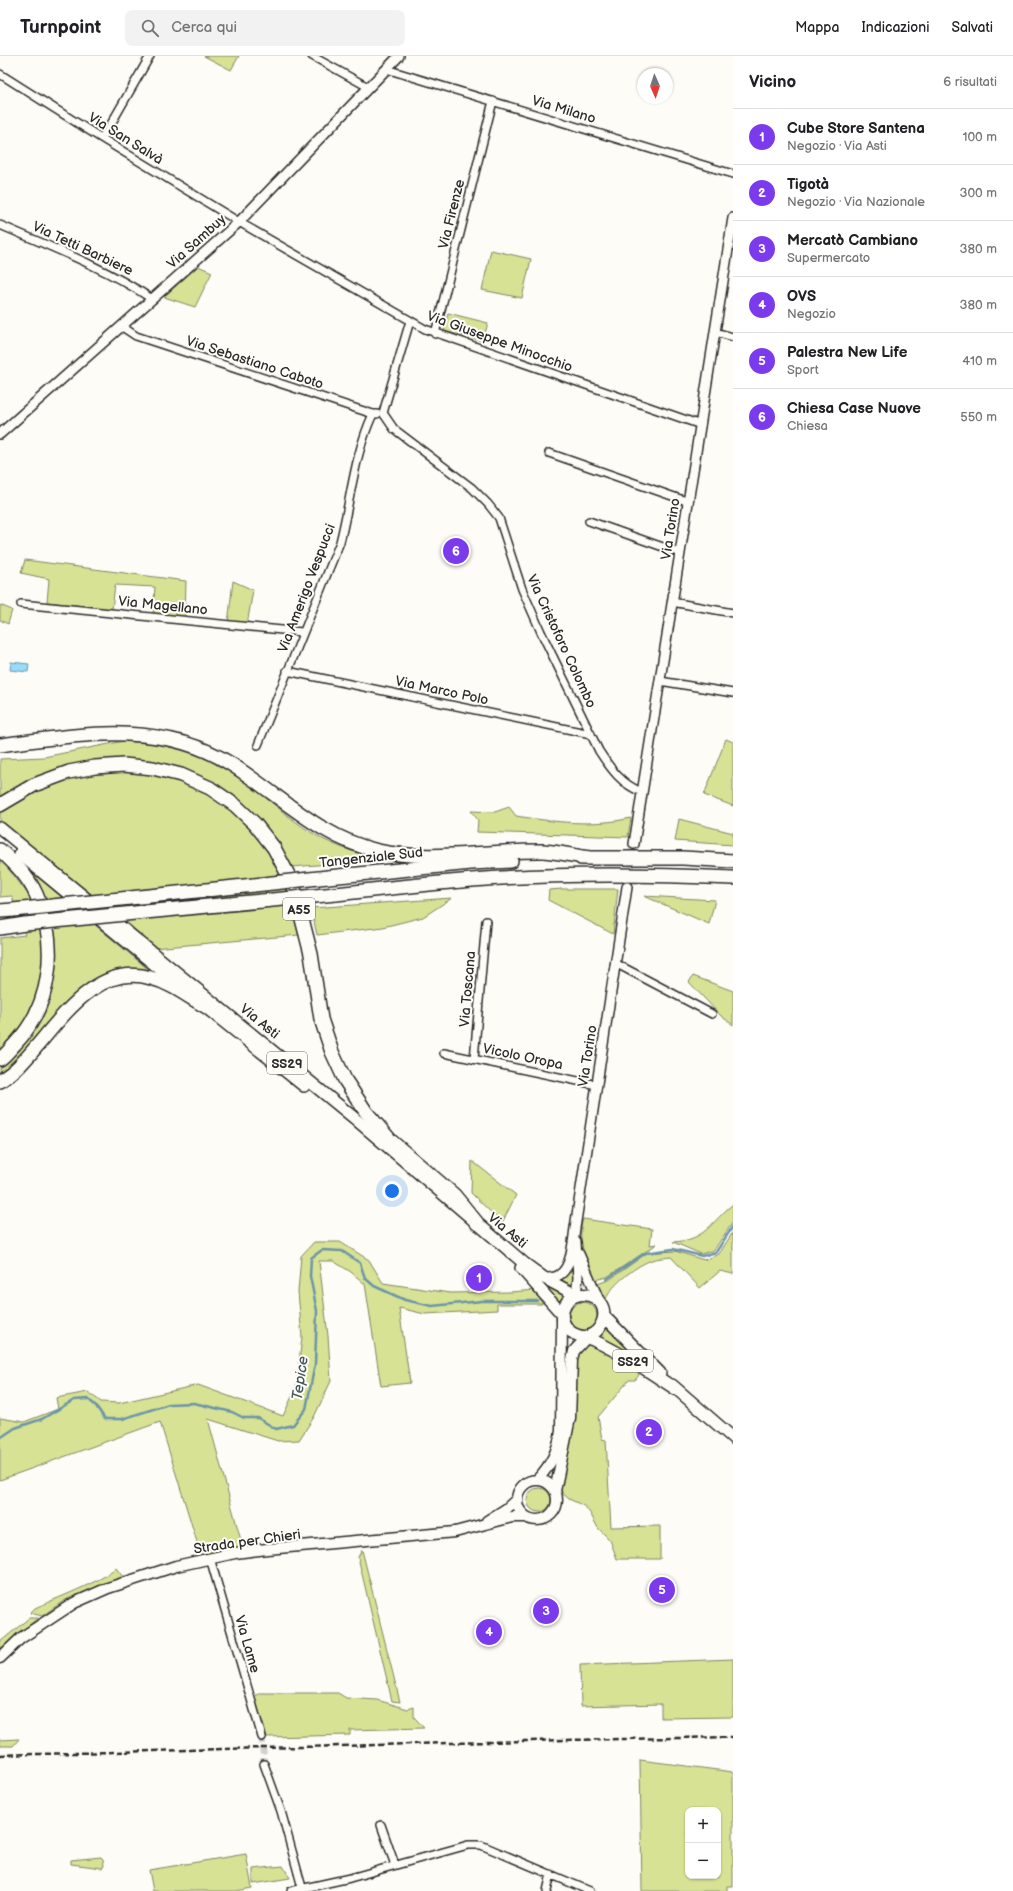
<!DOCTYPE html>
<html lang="it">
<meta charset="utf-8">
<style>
:root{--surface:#fff;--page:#f2f2f2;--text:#202124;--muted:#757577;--line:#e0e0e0;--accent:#7c3aed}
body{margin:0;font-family:"Balsamiq Sans",sans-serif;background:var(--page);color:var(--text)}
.controls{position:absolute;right:12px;bottom:12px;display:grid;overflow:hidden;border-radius:8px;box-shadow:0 1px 3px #0004}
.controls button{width:36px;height:36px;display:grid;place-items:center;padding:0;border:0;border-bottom:1px solid var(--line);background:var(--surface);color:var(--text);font:20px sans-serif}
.compass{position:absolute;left:637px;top:12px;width:36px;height:36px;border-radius:50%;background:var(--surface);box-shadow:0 1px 3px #0004;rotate:177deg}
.you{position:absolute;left:392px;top:1135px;width:14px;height:14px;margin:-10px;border:3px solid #fff;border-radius:50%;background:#1a73e8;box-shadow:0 0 0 6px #1a73e833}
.badge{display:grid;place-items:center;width:26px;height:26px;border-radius:50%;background:var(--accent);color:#fff;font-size:13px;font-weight:700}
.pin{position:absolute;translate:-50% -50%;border:2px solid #fff;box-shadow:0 1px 4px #0006}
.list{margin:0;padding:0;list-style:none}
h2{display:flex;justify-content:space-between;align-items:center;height:52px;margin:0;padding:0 16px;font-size:17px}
h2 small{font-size:13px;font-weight:400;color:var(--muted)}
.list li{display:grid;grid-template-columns:26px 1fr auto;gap:12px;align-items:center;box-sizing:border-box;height:56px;padding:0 16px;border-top:1px solid var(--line)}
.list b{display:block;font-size:15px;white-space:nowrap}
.list p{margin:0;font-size:13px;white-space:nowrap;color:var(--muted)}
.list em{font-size:13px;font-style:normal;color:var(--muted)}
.icon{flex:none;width:22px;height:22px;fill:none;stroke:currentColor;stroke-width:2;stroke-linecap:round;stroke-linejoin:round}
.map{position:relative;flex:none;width:733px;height:1835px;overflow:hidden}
header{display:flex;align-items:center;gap:24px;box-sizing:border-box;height:56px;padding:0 20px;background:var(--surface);border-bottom:1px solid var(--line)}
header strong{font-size:19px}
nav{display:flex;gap:22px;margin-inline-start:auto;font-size:14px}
.search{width:280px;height:36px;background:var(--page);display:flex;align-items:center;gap:10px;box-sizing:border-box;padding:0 14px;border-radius:8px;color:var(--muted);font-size:15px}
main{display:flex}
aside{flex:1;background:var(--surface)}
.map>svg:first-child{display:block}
.green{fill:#d7e295;stroke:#818660;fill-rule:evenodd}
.water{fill:#97dcf9;stroke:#6c95a7}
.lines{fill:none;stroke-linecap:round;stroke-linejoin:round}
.stream{stroke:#6c95a7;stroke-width:2.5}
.minor-tunnel{stroke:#d3d2ce;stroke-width:7;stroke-dasharray:7 3.5;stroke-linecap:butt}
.tertiary-tunnel{stroke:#d3d2ce;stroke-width:9;stroke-dasharray:9 4.5;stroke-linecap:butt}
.minor-casing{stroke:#2b2b2b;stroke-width:10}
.tertiary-casing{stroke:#2b2b2b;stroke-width:12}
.secondary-casing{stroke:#2b2b2b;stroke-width:13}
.primary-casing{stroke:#2b2b2b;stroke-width:14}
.motorway-casing{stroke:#2b2b2b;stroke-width:16}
.minor{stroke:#fdfcf7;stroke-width:7}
.tertiary{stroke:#fdfcf7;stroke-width:9}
.secondary{stroke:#fdfcf7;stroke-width:10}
.primary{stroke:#fdfcf7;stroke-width:11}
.motorway{stroke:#fdfcf7;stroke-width:13}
.rail{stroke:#2b2b2b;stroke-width:2.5;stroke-dasharray:6 3;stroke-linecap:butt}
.motorway-bridge-casing{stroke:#2b2b2b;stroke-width:16;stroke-linecap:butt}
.motorway-bridge{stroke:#fdfcf7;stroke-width:13}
.labels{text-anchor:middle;stroke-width:4;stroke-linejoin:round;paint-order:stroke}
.shield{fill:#fdfcf7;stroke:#6a6a68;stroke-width:1}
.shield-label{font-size:13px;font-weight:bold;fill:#2b2b2b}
.street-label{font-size:14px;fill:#2b2b2b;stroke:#fdfcf7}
.water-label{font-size:15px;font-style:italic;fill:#46575e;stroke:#fdfcf7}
</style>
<header>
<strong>Turnpoint</strong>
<div class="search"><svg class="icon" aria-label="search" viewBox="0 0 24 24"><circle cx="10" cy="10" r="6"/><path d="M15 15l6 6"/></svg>Cerca qui</div>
<nav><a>Mappa</a><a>Indicazioni</a><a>Salvati</a></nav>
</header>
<main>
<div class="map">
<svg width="733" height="1835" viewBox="0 0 733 1835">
<rect width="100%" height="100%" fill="#fdfcf7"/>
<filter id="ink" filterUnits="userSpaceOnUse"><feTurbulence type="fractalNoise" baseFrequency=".025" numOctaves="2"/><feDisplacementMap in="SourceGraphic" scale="8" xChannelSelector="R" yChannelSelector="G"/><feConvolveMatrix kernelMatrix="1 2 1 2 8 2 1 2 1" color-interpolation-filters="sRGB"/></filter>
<g filter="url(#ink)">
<path class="green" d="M204,0H239L231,14Z
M491,194L531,203L522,242L482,234Z
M198,210L212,216L195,251L164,241Z
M448,257L488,267L483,285L444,275Z
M25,504L186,525L185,563L153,557L155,531L115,529L112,553L47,546L49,523L21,517Z
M233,525L253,534L247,569L228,567Z
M0,549L12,554L8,568L0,564Z
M726,683L733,686V750L704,739Z
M124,685C174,689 204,697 246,726C269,743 289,763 314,778C335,791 358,797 382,804L291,811L267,773L171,713L59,715L21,729L0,742V703L44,701Z
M97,714C115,715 134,713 152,716C206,724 254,764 280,812C290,832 295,857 299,879L154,892L130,869L0,765V756L14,746L57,724Z
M509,751L516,760C554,766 593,771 631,762L628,781L477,776L478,764L471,755L495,756Z
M679,763L733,777V789L675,785Z
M0,802L28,838L43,879L42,921L28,964L0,996V882L25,879L12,840L0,841Z
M28,813L149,914L128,913L100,920L79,936L6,1015L0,1019V1012L22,990L39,963L53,901Z
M562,833H618L613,878L548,844L549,834Z
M644,840L715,844L709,868Z
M452,842L423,861L383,871L317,879L311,852Z
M693,920L733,935V969L721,960L689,926Z
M472,1105L516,1139L502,1167L471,1137Z
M733,1148V1166L714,1194L701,1198L673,1186C706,1184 710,1167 733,1148Z
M583,1163L652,1173L650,1189L657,1188L607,1221L595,1224C587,1206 576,1184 583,1163Z
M733,1176V1218L720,1215L700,1232L671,1201C665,1202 657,1202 652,1204C637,1209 612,1228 606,1243L597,1228L609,1224L647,1197L675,1195L704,1204L719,1198Z
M314,1186H340L369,1204L383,1227L450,1237L510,1236L536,1234L542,1248H497V1254L425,1258L399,1252L410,1327L381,1330L365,1228L351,1216L333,1205H319L328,1280L331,1325L314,1361L299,1384L278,1385L208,1363L243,1492L201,1499L160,1366L0,1424V1362L24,1366L58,1353L56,1342L88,1336L101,1346L119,1347L198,1329L283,1360L296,1332L302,1281L298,1236L301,1200Z
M572,1211L574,1216L573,1232L556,1224L565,1219Z
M538,1225L568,1239L561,1249Z
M569 1260a14 14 0 1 1 28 0a14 14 0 1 1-28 0Z
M607,1272L635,1298L637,1301L599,1281Z
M585,1289H593L633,1310L639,1319L635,1324H629L598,1361L602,1383L606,1384L611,1471L660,1470V1503H617L610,1484L598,1472L590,1457L584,1450L569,1443L561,1436V1427L575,1363L576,1308L579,1295Z
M527 1444a12 12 0 1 1 24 0a12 12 0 1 1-24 0Z
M362,1494L400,1646L392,1645L358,1501Z
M116,1512L123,1521L65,1544L42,1560L30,1557L35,1552C52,1544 105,1524 116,1512Z
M29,1562H38L0,1593V1586Z
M733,1603V1661L661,1662V1648L581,1650L580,1609Z
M262,1637H338L346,1642L377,1644L408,1653L414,1651V1661L424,1672L350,1674V1679L267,1681L254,1640Z
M19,1683L13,1690H0V1684Z
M640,1704L733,1716V1830H727V1835H642ZM688,1754H718V1820H688Z
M246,1798L252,1832L236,1835H153L149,1814Z
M101,1801L103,1803L104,1810L102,1812L71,1808V1804Z
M283,1810L290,1822L253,1828V1813Z"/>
<path class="water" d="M11,606L29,608L28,616L10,614Z"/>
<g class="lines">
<path class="stream" d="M607,1223L645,1197L673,1193L702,1200L716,1196L733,1170
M0,1382L15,1372L42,1363L74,1344L88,1343L96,1350L105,1363H122L169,1348L194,1347L232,1356L244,1362H258L276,1373L293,1369L306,1353L315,1308L317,1255L310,1220L311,1202L322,1194L342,1195L360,1207L365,1222L374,1230L405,1244L432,1250L482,1245H537"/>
<path class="minor-tunnel" d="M262,1681L264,1708"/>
<path class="tertiary-tunnel" d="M628,824L634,788"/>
<defs>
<path id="minor" d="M312,0L368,31
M386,13L733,118
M0,18L101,82L239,166L425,273L701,369
M101,82L107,75L150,0
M0,169C51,191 106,212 152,243
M410,265L383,357L394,373L472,432L488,448L499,462L522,533L541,576L599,695C610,712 622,729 642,736
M121,270L136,280L373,358H377
M715,276L733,281
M435,278L493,45
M549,397L689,446
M589,465L680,497
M672,546L733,557
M21,548L302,576
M287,615L591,678
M660,625L733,637
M258,689L340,486C351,443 354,399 373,358
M615,907L712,958
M444,997L597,1029
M474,1003L486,865
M210,1502L262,1681
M264,1708L281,1755L303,1835
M381,1769L395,1809
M291,1835L350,1822L468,1789H481L590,1835
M547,1835L551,1818"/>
<path id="tertiary" d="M0,378L239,166L399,0
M634,788L733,162
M576,1186L578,1222L576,1239
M579,1198L599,1244
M544,1222C549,1222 555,1222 559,1219C572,1212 573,1185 575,1172L627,831"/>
<path id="secondary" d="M517 1444a20 20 0 1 1 40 0a20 20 0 1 1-40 0Z
M537,1424C551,1409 558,1395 561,1375L562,1263
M555,1435L570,1362L572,1304L574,1295L587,1281
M487,1465L506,1453L516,1444
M0,1602L21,1582L74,1547L108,1532L176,1510L235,1497L267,1493L455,1476L512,1461H525"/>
<path id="primary" d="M0,772L353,1061L525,1208L544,1222L576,1239
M20,798L183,932
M199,946L304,1030
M521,1212L562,1258
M604,1260L660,1317
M587,1281C596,1277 600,1273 603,1264C610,1237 570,1228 563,1254C561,1262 563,1268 569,1274C575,1281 585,1280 593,1284C623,1298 650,1316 677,1334
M672,1329L733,1382"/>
<path id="motorway" d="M0,689C78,679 160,663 231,708C280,739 320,782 378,795C429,806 491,794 543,795C559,796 574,800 590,802
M0,749L34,729L69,716L95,711L124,709L153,712L181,719L210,732L235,749L255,768L274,792L293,828L311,898L321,963L332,996L345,1024L366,1056L391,1085L454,1139L477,1167
M0,794C14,807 28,820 36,838C59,887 52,949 15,988C10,993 6,999 0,1003
M581,802H683L733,805
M328,821L471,807L511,805
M336,838C381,833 427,828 472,824C558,817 647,818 733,822
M111,844L254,829
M0,855L13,854
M145,856L262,845
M0,872L25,868
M0,1025C6,1021 12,1017 17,1012C53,977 91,904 151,922C171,927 187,940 205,950"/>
</defs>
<use href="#minor" class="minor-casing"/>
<use href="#tertiary" class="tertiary-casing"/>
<use href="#secondary" class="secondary-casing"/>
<use href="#primary" class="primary-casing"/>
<use href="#motorway" class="motorway-casing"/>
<use href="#minor" class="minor"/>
<use href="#tertiary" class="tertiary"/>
<use href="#secondary" class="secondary"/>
<use href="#primary" class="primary"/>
<use href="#motorway" class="motorway"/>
<path class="rail" d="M0,1699L564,1684L733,1681"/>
<defs>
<path id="motorway-bridge" d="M254,829L328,821
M262,845L336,838
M13,854L111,844
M25,868L145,856"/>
</defs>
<use href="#motorway-bridge" class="motorway-bridge-casing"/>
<use href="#motorway-bridge" class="motorway-bridge"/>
</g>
</g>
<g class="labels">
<g class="shield">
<rect x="283" y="842" width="32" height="22" rx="3"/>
<rect x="267" y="996" width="40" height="22" rx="3"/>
<rect x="613" y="1294" width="40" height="22" rx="3"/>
</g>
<g class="shield-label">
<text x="299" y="858">A55</text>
<text x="287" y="1012">SS29</text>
<text x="633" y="1310">SS29</text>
</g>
<g class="street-label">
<text transform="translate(564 53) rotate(17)" y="5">Via Milano</text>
<text transform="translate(126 82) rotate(32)" y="5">Via San Salvà</text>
<text transform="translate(451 158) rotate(-76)" y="5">Via Firenze</text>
<text transform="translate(196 185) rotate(-42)" y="5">Via Sambuy</text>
<text transform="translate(83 192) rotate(25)" y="5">Via Tetti Barbiere</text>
<text transform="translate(500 285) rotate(20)" y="5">Via Giuseppe Minocchio</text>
<text transform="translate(255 306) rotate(18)" y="5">Via Sebastiano Caboto</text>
<text transform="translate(670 473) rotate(-81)" y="5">Via Torino</text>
<text transform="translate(306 532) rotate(-69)" y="5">Via Amerigo Vespucci</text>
<text transform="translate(163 549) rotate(6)" y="5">Via Magellano</text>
<text transform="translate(562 585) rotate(65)" y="5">Via Cristoforo Colombo</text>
<text transform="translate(442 634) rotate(12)" y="5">Via Marco Polo</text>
<text transform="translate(371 801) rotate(-6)" y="5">Tangenziale Sud</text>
<text transform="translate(467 933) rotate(-85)" y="5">Via Toscana</text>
<text transform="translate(260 965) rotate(39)" y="5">Via Asti</text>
<text transform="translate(523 1000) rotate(12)" y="5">Vicolo Oropa</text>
<text transform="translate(587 1000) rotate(-81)" y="5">Via Torino</text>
<text transform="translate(508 1174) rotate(40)" y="5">Via Asti</text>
<text transform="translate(247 1485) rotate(-8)" y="5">Strada per Chieri</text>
<text transform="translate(248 1588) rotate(74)" y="5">Via Lame</text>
</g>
<g class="water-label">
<text transform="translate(300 1322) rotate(-82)" y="5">Tepice</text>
</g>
</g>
</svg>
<div class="controls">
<button>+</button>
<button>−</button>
</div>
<svg class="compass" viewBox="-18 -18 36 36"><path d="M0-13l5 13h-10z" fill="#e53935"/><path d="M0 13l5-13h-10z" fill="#757577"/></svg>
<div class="you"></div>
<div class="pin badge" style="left:479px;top:1222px">1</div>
<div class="pin badge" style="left:649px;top:1376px">2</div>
<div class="pin badge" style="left:546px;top:1555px">3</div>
<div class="pin badge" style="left:489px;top:1576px">4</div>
<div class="pin badge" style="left:662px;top:1534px">5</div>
<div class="pin badge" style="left:456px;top:495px">6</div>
</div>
<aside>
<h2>Vicino<small>6 risultati</small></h2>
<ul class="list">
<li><span class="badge">1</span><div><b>Cube Store Santena</b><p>Negozio · Via Asti</p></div><em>100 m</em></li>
<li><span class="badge">2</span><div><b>Tigotà</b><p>Negozio · Via Nazionale</p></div><em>300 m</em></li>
<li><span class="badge">3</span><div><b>Mercatò Cambiano</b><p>Supermercato</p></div><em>380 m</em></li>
<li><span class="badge">4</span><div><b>OVS</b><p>Negozio</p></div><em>380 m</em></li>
<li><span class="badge">5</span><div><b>Palestra New Life</b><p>Sport</p></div><em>410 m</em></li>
<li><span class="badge">6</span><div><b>Chiesa Case Nuove</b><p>Chiesa</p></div><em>550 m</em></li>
</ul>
</aside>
</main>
